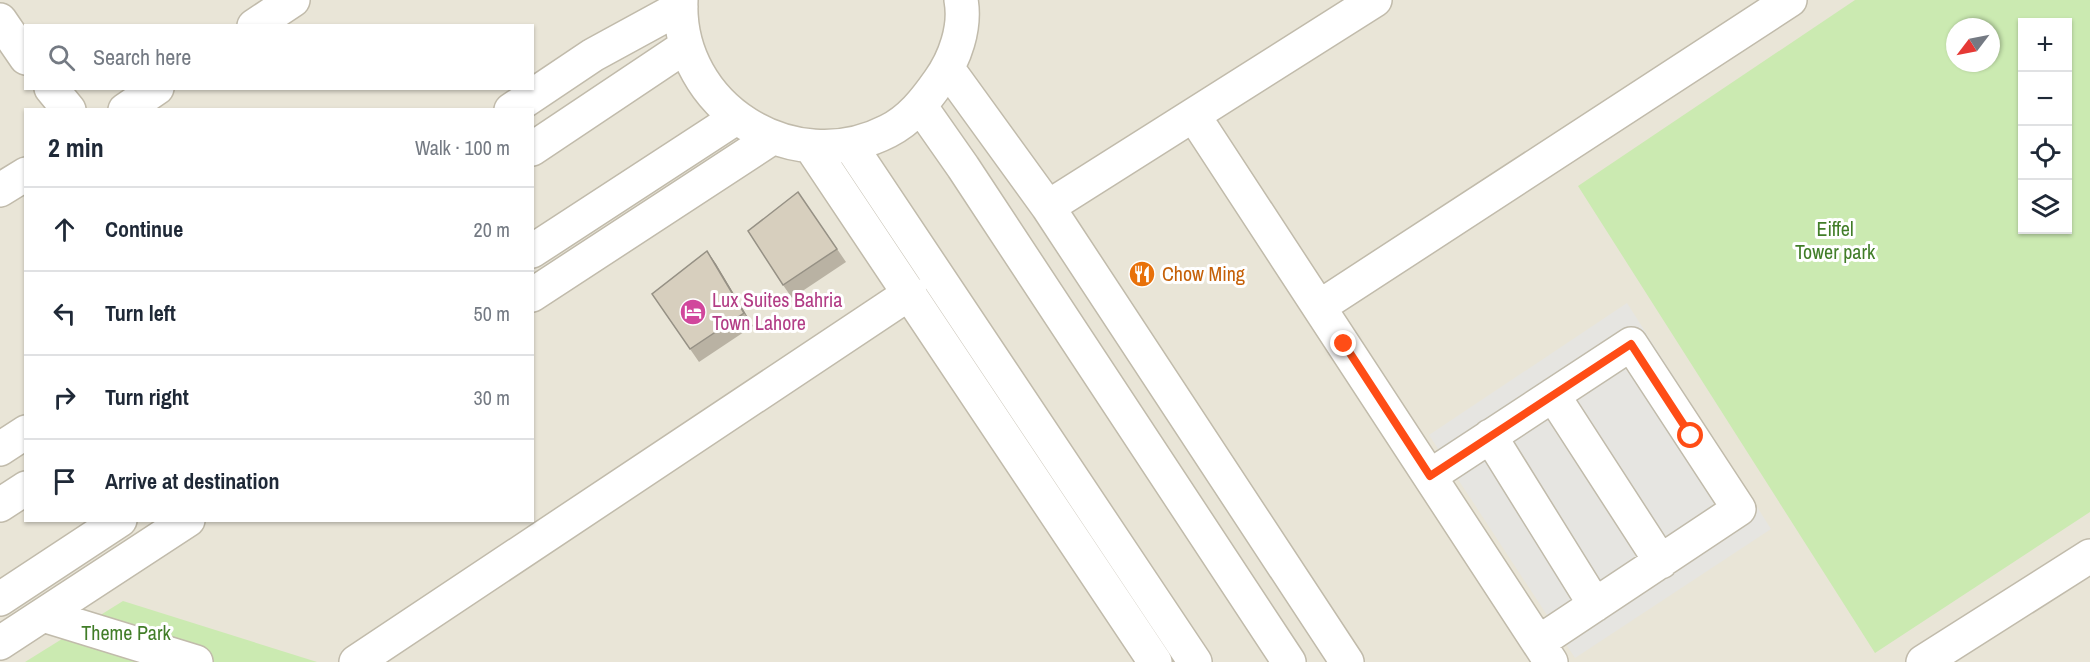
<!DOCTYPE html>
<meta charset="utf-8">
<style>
:root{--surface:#fff;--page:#f6f6f7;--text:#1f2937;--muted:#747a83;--line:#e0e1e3}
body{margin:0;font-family:"Archivo Narrow",sans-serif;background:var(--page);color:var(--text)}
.controls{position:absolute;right:18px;top:18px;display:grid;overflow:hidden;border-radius:0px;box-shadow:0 2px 4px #0004}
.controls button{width:54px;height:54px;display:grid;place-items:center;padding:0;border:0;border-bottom:2px solid var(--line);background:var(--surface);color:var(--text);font:30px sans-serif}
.compass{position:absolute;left:1946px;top:18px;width:54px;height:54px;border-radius:50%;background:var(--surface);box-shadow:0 2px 4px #0004;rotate:238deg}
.stop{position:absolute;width:18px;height:18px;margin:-14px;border:4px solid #ff4d16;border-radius:50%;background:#fff}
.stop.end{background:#ff4d16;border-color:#fff;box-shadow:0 2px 6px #0008}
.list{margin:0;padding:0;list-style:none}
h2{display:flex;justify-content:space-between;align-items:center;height:78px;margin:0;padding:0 24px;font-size:26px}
h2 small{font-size:20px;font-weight:400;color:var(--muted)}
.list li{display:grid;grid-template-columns:39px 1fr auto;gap:18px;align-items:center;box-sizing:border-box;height:84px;padding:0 24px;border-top:2px solid var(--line)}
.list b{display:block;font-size:22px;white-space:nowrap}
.list em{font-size:20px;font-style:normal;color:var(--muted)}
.icon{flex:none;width:33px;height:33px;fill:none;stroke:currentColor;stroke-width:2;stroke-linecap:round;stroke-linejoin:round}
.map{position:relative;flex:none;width:2090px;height:662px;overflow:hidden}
.search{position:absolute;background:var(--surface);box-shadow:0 2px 4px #0004;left:24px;top:24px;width:510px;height:66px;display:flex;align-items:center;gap:15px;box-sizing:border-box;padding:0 21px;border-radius:0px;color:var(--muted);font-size:22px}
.panel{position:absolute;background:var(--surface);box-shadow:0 2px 4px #0004;left:24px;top:108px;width:510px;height:414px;border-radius:0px}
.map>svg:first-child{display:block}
.residential{fill:#e9e5d7;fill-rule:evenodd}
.green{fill:#cbeab1;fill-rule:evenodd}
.parking{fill:#e6e5e1}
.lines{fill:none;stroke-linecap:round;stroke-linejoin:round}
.minor-casing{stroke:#c1bbab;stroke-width:36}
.minor{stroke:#fff;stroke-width:33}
.wall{fill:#b9b2a3}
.shaded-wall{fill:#969185}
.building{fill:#d7cfbe;stroke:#969185;stroke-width:1.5}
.route{stroke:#ff4d16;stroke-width:8}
.labels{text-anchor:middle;stroke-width:6;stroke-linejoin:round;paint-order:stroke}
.park-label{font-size:20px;fill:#417d28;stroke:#fff}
.food-label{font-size:20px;fill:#c56008;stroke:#fff;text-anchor:start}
.hotel-label{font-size:20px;fill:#b23c85;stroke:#fff;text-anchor:start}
</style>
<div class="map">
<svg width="2090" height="662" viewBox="0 0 2090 662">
<rect width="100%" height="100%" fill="#f5f2e9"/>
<path class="residential" d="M0,0H2090V662H0ZM2022,22H2068V230H2022ZM26,26H532V88H26ZM1955,27H1991V63H1955ZM26,110H532V520H26Z"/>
<path class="green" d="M1855,0H2090V512L1875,653L1578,186ZM2022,22H2068V230H2022ZM1955,27H1991V63H1955Z
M123,601L317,662H25Z"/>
<path class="parking" d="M1627,303L1771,529L1575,658L1429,435Z"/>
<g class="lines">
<defs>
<path id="minor" d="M681,0C676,107 793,180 888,131C910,120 925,101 939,81C955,59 966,27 961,0
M0,20L26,58
M254,26L293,0
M948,69L1048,207L1347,662
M51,88L69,110
M921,107L963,167L1289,662
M125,110L157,88
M511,110L593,55L681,7
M1194,116L1551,662
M850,145L1195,662
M811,147L1155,662
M532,149L686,46
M0,190L26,174
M1048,207L1375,0
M532,251L736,118
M532,295L772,138
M1319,307L1790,0
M1553,395L1661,562
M1490,436L1595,605
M0,449L26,432
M1430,476L1631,344L1739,509L1539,642
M0,505L26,488
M0,599L120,520
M43,615L196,662
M0,643L188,520
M356,662L910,293
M1923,662L2090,556"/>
</defs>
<use href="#minor" class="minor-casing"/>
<use href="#minor" class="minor"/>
</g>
<path class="wall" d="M798,192L846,262L792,298L783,285Z
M707,251L716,264L753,326L699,362L652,294Z"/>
<path class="shaded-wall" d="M707,251L716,264L753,326L744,313Z"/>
<path class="building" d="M798,192L837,249L783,285L748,231Z
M707,251L744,313L690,349L652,294Z"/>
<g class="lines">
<path class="route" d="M1344,344L1430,476L1631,344L1691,436"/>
</g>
<defs>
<symbol id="restaurant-disc" viewBox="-11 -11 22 22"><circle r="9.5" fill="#e8710a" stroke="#fff"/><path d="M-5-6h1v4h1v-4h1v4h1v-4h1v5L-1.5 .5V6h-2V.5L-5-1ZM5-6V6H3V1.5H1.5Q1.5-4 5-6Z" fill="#fff"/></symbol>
<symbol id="hotel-disc" viewBox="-11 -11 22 22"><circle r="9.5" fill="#d1479c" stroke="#fff"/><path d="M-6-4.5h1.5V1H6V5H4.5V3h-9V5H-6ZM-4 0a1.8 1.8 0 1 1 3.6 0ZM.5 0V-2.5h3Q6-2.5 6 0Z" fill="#fff"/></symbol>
</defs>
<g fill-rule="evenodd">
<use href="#restaurant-disc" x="1127" y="259" width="30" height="30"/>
<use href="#hotel-disc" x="678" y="297" width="30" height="30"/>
</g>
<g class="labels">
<g class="park-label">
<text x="1835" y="236">Eiffel<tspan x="1835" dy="23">Tower park</tspan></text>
<text x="126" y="640">Theme Park</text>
</g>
<g class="food-label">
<text x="1162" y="281">Chow Ming</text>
</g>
<g class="hotel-label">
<text x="712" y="307">Lux Suites Bahria<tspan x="712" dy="23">Town Lahore</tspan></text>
</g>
</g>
</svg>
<div class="controls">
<button>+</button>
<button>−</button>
<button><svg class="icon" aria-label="locate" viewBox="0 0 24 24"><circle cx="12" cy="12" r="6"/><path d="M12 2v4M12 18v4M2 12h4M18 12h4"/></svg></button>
<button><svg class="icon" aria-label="layers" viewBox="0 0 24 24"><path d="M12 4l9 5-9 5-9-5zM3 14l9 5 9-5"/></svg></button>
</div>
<svg class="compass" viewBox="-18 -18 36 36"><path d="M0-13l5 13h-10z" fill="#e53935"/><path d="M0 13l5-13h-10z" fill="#747a83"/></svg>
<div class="stop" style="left:1691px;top:436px"></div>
<div class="stop end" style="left:1344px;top:344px"></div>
<div class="search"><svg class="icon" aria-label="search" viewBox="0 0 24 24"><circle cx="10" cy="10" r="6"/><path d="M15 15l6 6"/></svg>Search here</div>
<section class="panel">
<h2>2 min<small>Walk · 100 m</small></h2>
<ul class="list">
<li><svg class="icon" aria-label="ahead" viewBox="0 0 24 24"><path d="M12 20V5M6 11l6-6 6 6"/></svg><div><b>Continue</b></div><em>20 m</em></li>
<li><svg class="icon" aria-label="left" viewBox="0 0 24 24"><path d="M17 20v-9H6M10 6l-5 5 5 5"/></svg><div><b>Turn left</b></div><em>50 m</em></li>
<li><svg class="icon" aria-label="right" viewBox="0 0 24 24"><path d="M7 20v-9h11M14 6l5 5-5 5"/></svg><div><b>Turn right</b></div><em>30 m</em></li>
<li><svg class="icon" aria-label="arrive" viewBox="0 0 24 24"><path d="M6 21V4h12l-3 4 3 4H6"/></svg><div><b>Arrive at destination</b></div></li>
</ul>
</section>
</div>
